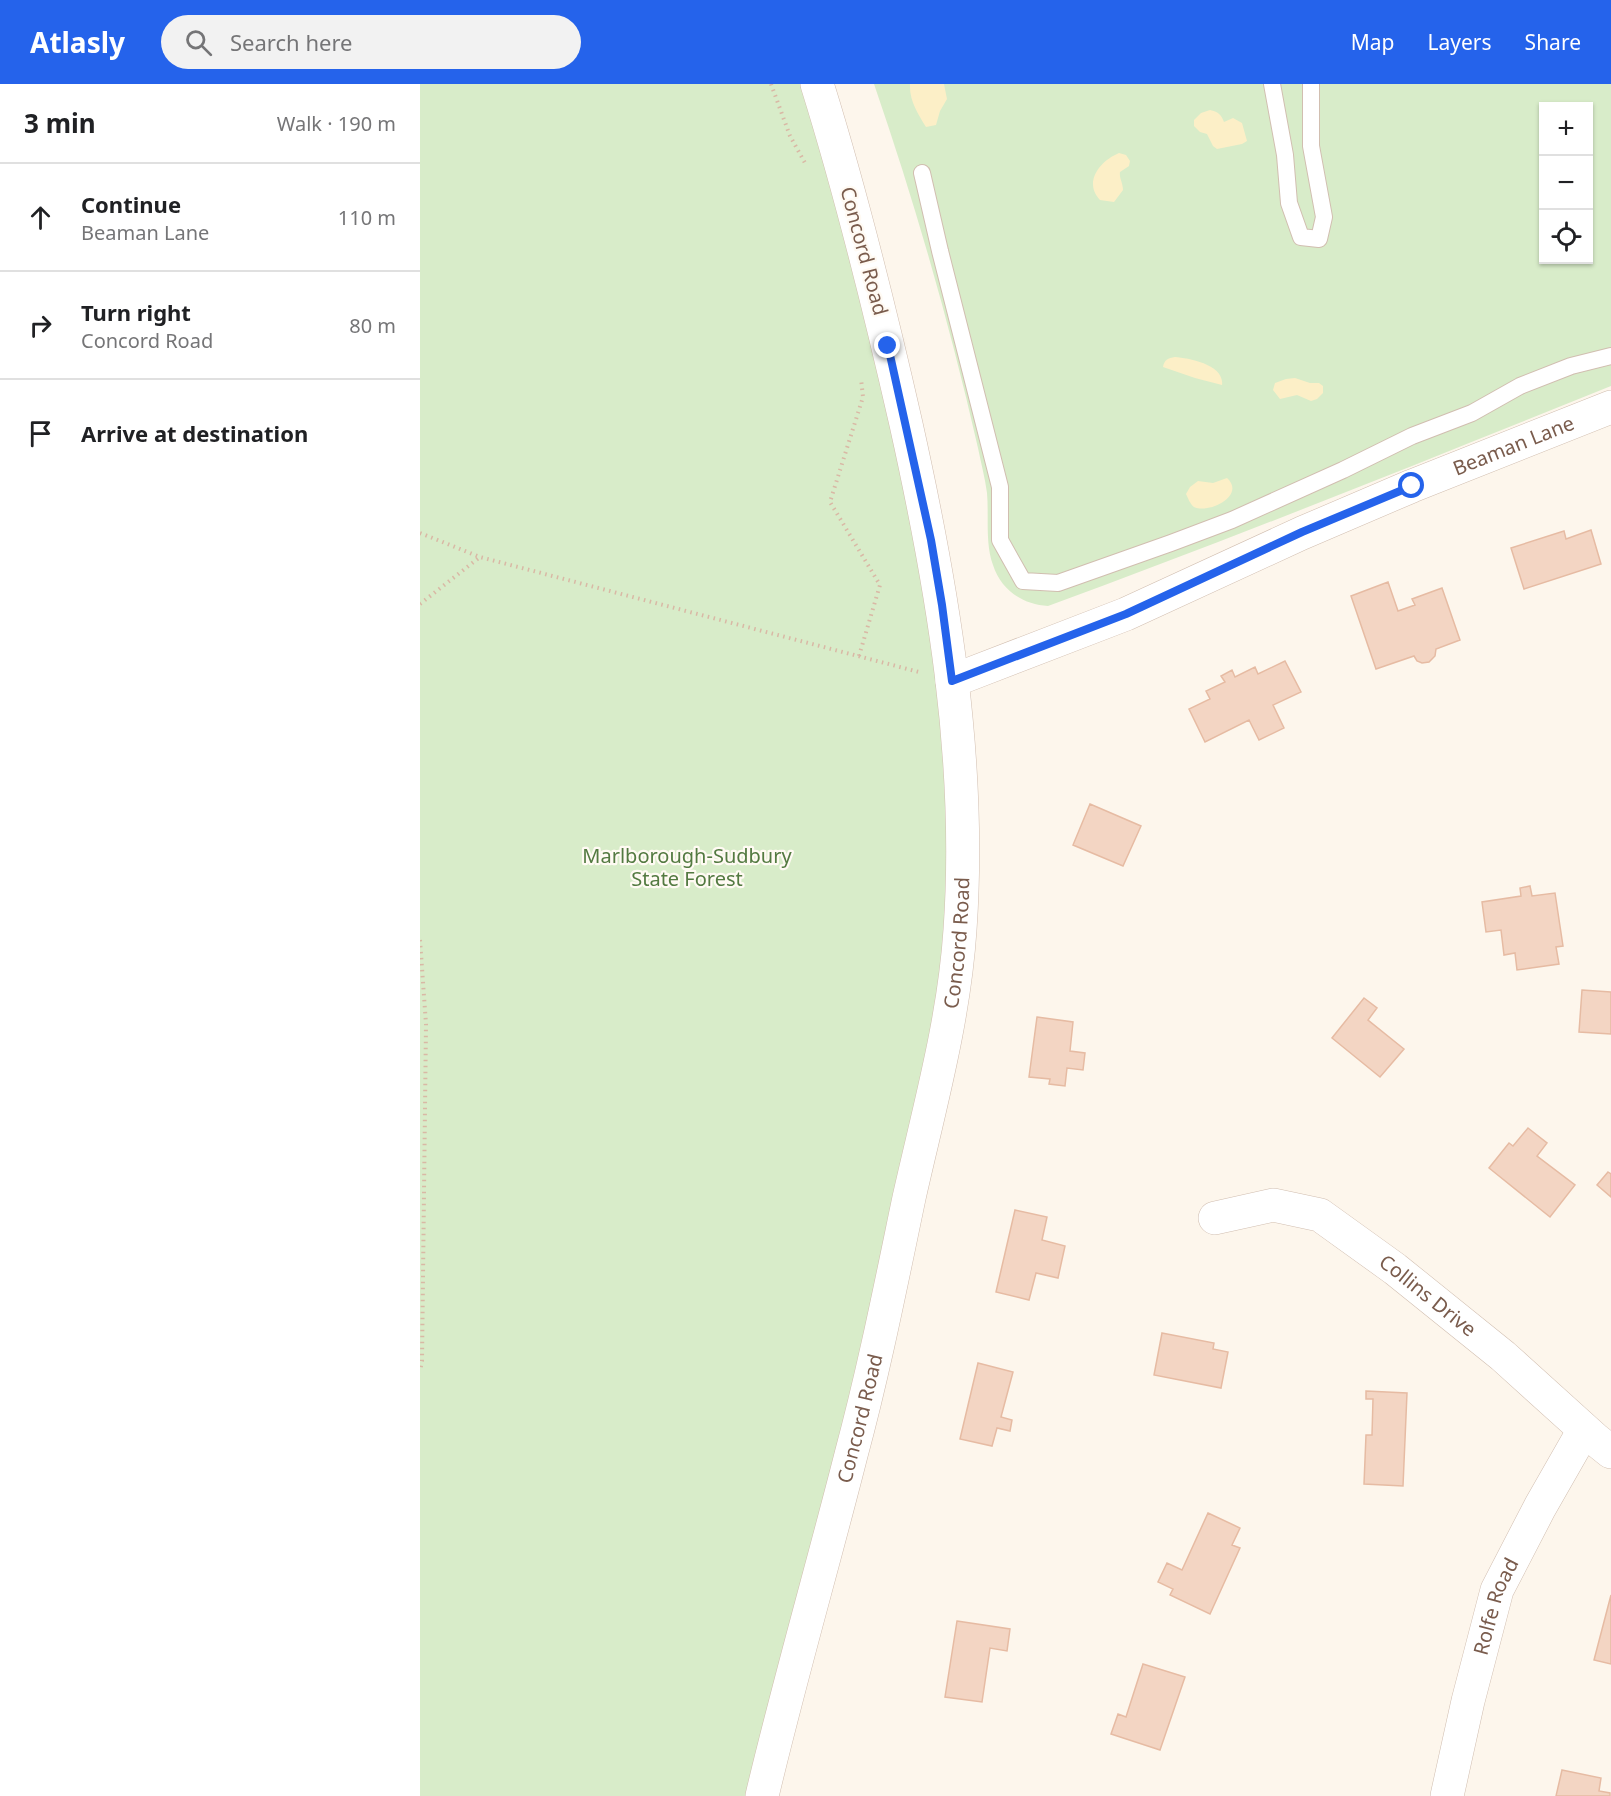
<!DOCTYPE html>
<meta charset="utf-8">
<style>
:root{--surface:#fff;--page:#f2f2f2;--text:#202124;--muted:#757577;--line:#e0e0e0;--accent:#2563eb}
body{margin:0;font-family:"Noto Sans",sans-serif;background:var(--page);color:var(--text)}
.controls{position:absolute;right:18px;top:18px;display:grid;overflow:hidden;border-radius:0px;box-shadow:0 2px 4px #0004}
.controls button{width:54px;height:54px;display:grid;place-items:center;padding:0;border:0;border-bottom:2px solid var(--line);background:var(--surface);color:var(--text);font:30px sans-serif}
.stop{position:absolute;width:18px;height:18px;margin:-14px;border:4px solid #2563eb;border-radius:50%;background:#fff}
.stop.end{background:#2563eb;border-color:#fff;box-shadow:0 2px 6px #0008}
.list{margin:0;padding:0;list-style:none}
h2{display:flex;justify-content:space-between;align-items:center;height:78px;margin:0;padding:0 24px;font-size:26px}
h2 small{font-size:20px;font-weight:400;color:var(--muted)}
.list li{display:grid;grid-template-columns:39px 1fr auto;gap:18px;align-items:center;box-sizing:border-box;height:108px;padding:0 24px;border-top:2px solid var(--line)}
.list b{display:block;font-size:22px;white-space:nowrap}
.list p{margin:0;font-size:20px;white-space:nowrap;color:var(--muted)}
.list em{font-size:20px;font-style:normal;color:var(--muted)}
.icon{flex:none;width:33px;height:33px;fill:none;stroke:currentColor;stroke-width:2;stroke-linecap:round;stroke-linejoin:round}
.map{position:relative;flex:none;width:1191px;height:1712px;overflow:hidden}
header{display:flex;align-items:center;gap:36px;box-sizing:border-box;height:84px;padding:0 30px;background:var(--accent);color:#fff}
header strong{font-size:28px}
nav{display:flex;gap:33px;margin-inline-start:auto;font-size:21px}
.search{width:420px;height:54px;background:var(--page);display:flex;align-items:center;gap:15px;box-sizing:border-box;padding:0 21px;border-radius:33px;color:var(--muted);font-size:22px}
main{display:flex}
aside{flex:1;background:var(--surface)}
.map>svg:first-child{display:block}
.green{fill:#d8ecc9;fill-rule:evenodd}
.sand{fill:#fcefc7}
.building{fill:#f3d5c3;stroke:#e6bba3;stroke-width:1.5}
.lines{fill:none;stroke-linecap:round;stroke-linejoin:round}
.service-casing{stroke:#d1beb0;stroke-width:18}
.minor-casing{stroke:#d1beb0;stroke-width:34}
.tertiary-casing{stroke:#d1beb0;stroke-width:34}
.path{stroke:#d9b8a5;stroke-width:4;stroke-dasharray:1.5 4.5;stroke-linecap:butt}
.service{stroke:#fff;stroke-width:16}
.minor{stroke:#fff;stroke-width:33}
.tertiary{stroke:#fff;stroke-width:33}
.route{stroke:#2563eb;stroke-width:8}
.labels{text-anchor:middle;stroke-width:4.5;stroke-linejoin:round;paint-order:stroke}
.street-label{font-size:20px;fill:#7a5c4d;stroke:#fffaf3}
.park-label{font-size:20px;fill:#537a41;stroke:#fffaf3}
</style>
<header>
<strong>Atlasly</strong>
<div class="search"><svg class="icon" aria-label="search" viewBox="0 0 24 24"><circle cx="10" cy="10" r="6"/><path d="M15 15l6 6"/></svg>Search here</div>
<nav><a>Map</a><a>Layers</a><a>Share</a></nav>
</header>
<main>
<aside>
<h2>3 min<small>Walk · 190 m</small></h2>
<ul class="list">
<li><svg class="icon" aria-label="ahead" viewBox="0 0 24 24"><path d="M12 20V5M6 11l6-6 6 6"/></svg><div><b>Continue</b><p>Beaman Lane</p></div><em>110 m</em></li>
<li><svg class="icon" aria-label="right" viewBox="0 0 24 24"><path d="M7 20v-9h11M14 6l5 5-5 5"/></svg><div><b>Turn right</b><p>Concord Road</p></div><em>80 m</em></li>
<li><svg class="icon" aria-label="arrive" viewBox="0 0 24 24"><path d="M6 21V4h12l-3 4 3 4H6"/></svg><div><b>Arrive at destination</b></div></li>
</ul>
</aside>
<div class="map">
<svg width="1191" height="1712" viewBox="0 0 1191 1712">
<rect width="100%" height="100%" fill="#fdf6ec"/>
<path class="green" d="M0,0H393L483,355L527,665L529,911L330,1712H0Z
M454,0H1191V302C1004,377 817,453 628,522C602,520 581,506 573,481C565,459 569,432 567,409C565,394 561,379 558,364C530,241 495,119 454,0ZM1124,22H1168V176H1124Z"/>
<path class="sand" d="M490,0H524L527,15L520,27L516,41L506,43C498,30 489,16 490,0Z
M790,26C798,28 801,30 804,38L813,34L822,39L827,57L822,60L797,65L793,62L787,50L780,48L774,42V36L781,29Z
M699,69L706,71L710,77L709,82L700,88C699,94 703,99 703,106L694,118L680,116C663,98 680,77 699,69Z
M755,273C769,274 805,281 802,301L775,294L743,283C744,276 748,274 755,273Z
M875,294L890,299H899L903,302V309L897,315L891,317L877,311L860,315L853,306L855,299L866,295Z
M807,394C826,411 790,430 774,423C770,420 768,414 766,410L770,403L778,397L793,399Z"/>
<path class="building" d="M1171,446L1181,480L1104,505L1091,464L1144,447L1146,455Z
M968,498L978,527L995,521L992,515L1022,504L1040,556L1016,565L1015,572L1009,578L1002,579L997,577L994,572L956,585L931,512Z
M865,577L881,608L853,621L864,644L839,656L829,636L785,658L769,625L790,615L786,607L805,598L801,592L812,586L815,593L835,583L838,590Z
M670,720L721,742L703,782L653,761Z
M1110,802L1112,812L1135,809L1143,862L1136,863L1139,880L1097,886L1095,869L1084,871L1081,846L1066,848L1062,818L1101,812L1100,804Z
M1162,906L1191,908V950L1159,948Z
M944,914L957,924L948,936L984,965L960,993L912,954Z
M617,933L653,938L650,967L665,969L663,986L647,984L645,1002L629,1000L630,995L609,993Z
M1108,1044L1127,1059L1117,1072L1155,1101L1130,1133L1069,1084L1089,1059L1093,1062Z
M1188,1088L1191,1090V1113L1177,1101Z
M595,1126L627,1133L622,1156L645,1162L638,1194L616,1189L609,1216L576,1208Z
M742,1249L794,1259L793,1265L808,1268L801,1304L734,1291Z
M558,1279L593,1288L581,1333L592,1336L590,1347L577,1344L572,1362L540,1355Z
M946,1307L987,1309L983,1402L944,1400L946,1351H952L953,1315H946Z
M788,1429L820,1444L812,1461L820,1464L790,1530L750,1511L753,1505L738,1498L747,1479L762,1486Z
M1191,1511V1580L1174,1576Z
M537,1537L590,1545L587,1567L570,1564L562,1618L525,1613Z
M723,1580L765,1593L740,1666L691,1650L698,1630L706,1633Z
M1142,1686L1181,1694L1179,1707L1190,1709V1712H1136Z"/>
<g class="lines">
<defs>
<path id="service" d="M852,0L865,71L869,119L881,153L899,155L904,133L891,62V0
M502,89L520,167L580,403V456L603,497L638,499L751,459L812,436L923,386L992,352L1052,329L1100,302L1151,282L1191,272"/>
<g id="minor">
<path id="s1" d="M532,597L706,530L882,449L992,402L1191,323"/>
<path id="s2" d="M795,1134L853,1121L900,1131L975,1185L1083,1272L1176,1356L1191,1368"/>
<path id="s3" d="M1027,1712L1048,1617L1077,1506L1120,1423L1164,1346"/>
</g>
<g id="tertiary">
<path id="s4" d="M342,1712C369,1598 402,1485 431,1371C454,1286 471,1200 489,1114C509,1025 534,937 540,846C552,676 523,506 486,340C460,226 432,112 397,0"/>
</g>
</defs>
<use href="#service" class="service-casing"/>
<use href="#minor" class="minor-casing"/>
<use href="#tertiary" class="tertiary-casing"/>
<path class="path" d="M351,0L370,52L385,79
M0,449L60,473L499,588
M0,520L60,473
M439,572L460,501L410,418L443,313L441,295
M0,856L6,940L2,1277L0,1287"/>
<use href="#service" class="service"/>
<use href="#minor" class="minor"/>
<use href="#tertiary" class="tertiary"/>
</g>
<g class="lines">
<path class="route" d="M468,262L511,456L522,521L532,597L706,530L882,448L992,402"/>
</g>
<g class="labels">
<g class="street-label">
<text transform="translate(444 167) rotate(75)" y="7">Concord Road</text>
<text dy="7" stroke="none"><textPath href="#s1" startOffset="609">Beaman Lane</textPath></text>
<text dy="7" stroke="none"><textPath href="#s4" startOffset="876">Concord Road</textPath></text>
<text dy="7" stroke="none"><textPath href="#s2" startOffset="242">Collins Drive</textPath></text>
<text dy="7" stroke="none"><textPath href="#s4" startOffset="390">Concord Road</textPath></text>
<text dy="7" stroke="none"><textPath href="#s3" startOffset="196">Rolfe Road</textPath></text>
</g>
<g class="park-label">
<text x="267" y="779">Marlborough-Sudbury<tspan x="267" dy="23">State Forest</tspan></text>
</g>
</g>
</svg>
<div class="controls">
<button>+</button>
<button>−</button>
<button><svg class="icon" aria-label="locate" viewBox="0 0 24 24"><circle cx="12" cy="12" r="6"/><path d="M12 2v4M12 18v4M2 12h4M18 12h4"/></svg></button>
</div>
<div class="stop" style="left:992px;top:402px"></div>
<div class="stop end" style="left:468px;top:262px"></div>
</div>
</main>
